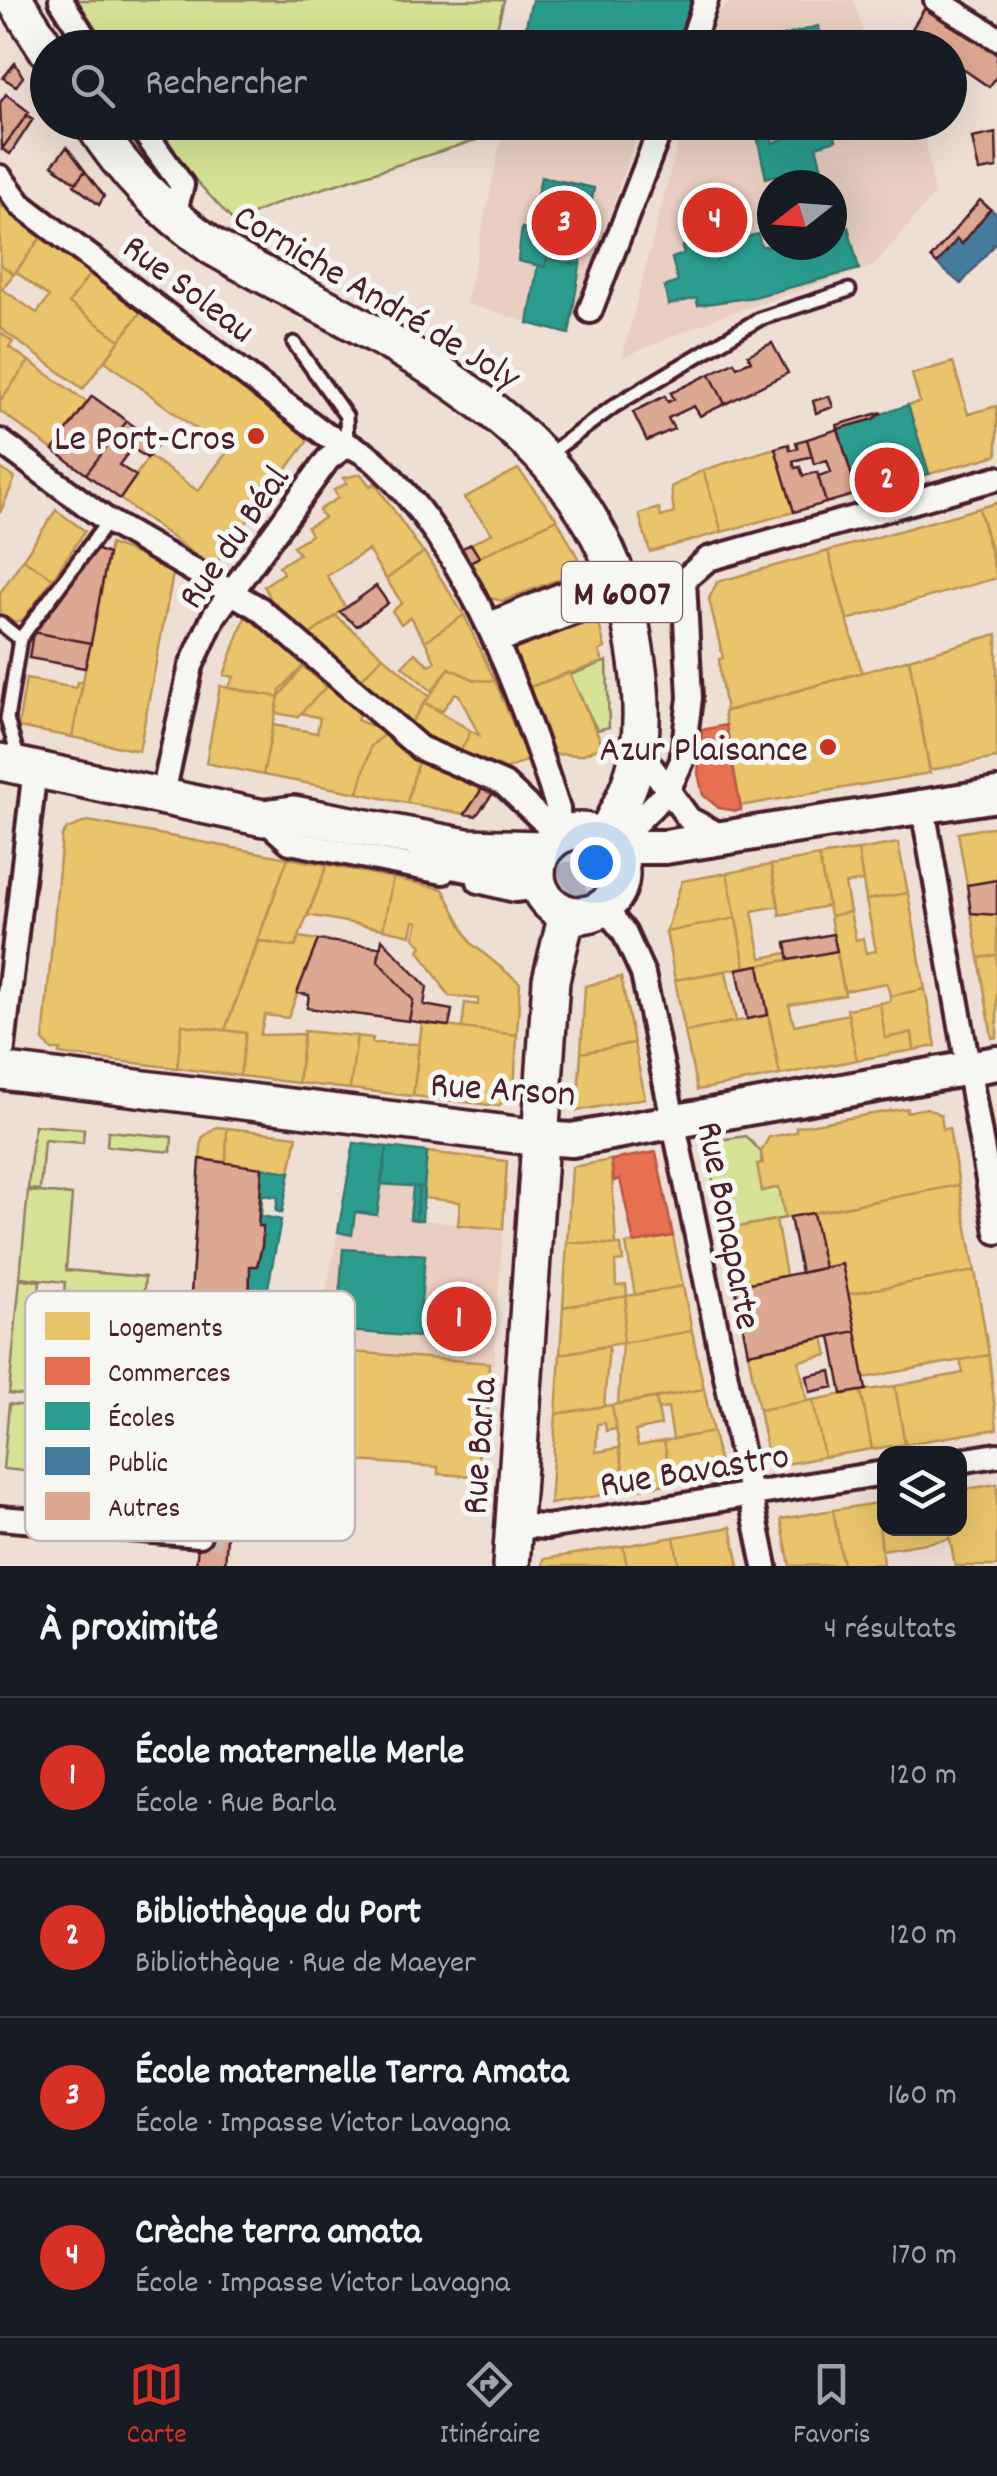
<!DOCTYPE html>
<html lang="fr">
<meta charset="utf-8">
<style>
:root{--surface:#171b24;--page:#242831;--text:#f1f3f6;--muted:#9ea1a6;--line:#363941;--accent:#d93025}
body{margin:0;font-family:Dekko,sans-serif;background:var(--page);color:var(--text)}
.controls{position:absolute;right:30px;bottom:30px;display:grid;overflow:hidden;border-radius:20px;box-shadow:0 10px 40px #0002}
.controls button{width:90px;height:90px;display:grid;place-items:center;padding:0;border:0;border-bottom:2px solid var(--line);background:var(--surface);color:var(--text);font:50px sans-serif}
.compass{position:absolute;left:757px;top:170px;width:90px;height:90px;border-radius:50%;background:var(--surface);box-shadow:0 10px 40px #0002;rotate:253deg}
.you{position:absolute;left:595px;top:862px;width:35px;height:35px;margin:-25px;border:8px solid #fff;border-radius:50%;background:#1a73e8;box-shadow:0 0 0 15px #1a73e833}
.badge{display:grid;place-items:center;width:65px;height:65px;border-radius:50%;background:var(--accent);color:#fff;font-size:32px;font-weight:700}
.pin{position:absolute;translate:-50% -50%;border:5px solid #fff;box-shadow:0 2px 10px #0006}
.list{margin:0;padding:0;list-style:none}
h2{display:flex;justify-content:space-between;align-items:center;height:130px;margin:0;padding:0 40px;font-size:42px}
h2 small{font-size:32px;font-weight:400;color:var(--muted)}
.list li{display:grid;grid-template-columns:65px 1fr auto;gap:30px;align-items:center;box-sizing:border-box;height:160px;padding:0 40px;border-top:2px solid var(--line)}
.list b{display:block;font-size:38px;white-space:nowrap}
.list p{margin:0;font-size:32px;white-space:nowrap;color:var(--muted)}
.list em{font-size:32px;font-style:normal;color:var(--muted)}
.icon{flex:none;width:55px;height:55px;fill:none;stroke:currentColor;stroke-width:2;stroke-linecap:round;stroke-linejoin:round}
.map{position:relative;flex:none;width:997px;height:1566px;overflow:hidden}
.search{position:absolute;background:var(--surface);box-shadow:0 10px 40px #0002;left:30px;right:30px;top:30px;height:110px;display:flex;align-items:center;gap:25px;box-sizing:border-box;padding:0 35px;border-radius:55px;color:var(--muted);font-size:38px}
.sheet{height:770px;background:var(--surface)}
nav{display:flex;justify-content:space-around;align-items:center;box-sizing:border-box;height:140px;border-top:2px solid var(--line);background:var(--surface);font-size:28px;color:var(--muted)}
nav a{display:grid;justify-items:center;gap:5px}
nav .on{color:var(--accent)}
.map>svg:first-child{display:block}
.built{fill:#e9cec1;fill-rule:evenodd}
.green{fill:#d6e295;stroke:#908060;stroke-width:2.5}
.homes{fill:#e9c46a;stroke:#b99257;stroke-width:2.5}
.shops{fill:#e76f51;stroke:#b85746;stroke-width:2.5}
.schools{fill:#2a9d8f;stroke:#347771;stroke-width:2.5}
.public{fill:#457b9d;stroke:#465f7b;stroke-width:2.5}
.building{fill:#dda891;stroke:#4a1f2b;stroke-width:2.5}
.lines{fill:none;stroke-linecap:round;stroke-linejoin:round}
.street-tunnel{stroke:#cdb9b3;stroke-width:22;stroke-dasharray:22 11;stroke-linecap:butt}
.secondary-tunnel{stroke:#cdb9b3;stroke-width:32;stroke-dasharray:32 16;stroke-linecap:butt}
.lane-casing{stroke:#4a1f2b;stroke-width:19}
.street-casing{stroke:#4a1f2b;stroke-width:30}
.secondary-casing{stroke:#4a1f2b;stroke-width:40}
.primary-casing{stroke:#4a1f2b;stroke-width:42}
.lane{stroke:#f6f6f2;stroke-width:11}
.street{stroke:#f6f6f2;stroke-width:22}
.secondary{stroke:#f6f6f2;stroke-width:32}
.primary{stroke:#f6f6f2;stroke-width:35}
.poi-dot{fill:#c8321e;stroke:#f6f6f2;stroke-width:4}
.labels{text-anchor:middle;stroke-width:10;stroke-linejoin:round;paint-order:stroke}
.shield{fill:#f6f6f2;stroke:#7e6067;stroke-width:2.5}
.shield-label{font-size:35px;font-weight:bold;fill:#4a1f2b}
.street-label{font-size:38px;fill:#4a1f2b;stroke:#f6f6f2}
.poi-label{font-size:38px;fill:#4a1f2b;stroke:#f6f6f2;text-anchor:end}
.key{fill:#f6f6f2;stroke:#c2b6b6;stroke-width:2.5}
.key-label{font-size:28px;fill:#4a1f2b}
</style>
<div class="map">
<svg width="997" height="1566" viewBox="0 0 997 1566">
<rect width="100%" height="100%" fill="#eedfd5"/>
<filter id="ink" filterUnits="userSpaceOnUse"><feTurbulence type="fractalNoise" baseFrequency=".01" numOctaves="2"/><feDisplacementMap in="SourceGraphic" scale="20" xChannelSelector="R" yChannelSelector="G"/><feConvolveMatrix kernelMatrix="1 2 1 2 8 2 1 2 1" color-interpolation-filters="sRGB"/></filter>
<g filter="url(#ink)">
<path class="built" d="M733,0H854L868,47L702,48L710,18Z
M505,123H641L569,334L466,304Z
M683,123H917L925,134L934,194L874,266L719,317L622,358ZM772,185H832V245H772Z
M381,1184L424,1187L423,1220L503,1229L494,1364L257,1344L267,1292L288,1318L320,1321L338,1232L352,1234L356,1212Z"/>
<path class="green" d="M77,0H504L492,48L108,47Z
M497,122L499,133L283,201L234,222L190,174L157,123Z
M607,661L609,727L597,730L570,675Z
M34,1125L84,1129L83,1143L44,1140L40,1190L28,1189Z
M108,1131L172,1137L171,1152L107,1146Z
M746,1136L761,1152L763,1191L779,1187L785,1218L723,1230L709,1160L720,1140Z
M28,1191L72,1195L66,1270L145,1277L134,1414L54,1407L65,1282L20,1277Z
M20,1279L40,1281L30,1396L9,1394Z
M9,1404L29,1406L25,1451L65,1455L64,1475L3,1469Z"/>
<path class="homes" d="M0,204L42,236L14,274L0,264Z
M42,236L91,272L69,303L120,340L83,389L0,328V264L14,274L2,289L37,313L49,297L16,272Z
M91,272L142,310L120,340L69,303Z
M142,310L306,430L307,442L218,561L205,562L120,499L149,456L198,491L227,452L105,361Z
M0,332L13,342L9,347L29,361L0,401Z
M29,361L87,402L53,450L0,411V401Z
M953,362L968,414L997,406V455L929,474L908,405L920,402L912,374Z
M775,448L794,512L722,532L703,470Z
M0,468L15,478L0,513Z
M518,469L557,519L479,557L471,544L492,533L464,498Z
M703,470L722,532L650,552L639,514L659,508L661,517L674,513L671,487Z
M361,474L370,486L375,483L423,553L386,579L368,550L327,576L346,608L304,639L280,617L264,586L283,573L279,566L299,554L293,546L311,535L307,527L324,518L319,510L338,498L334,490L347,483L343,478Z
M997,503V570L979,508Z
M979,508L997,578L847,620L828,551Z
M56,510L85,531L53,578L23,559Z
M557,519L578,558L573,574L502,601L490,598L468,563Z
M110,544L174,569L139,751L72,737Z
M828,551L862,672L726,711L720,674L719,659L723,658L709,599L717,582Z
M424,552L464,615L425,641L410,617L401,624L392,611L402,603L386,579Z
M23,559L53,578L23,620L7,624L0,619V593Z
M248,609L294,648L303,666L279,697L228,688L234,677L224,675Z
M464,615L495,681L475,680L449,668L432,691L402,666L415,653L429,665L435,662L425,641Z
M336,616L383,656L356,685L304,639Z
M597,616L605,648L599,651L603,662L527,688L512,649Z
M997,634V758L930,770L909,659Z
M383,656L429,696L407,728L356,685Z
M909,659L930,773L740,806L724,712Z
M303,666L326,687L297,717L276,713L280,690Z
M449,668L475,680L495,681L528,760L503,771L480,768L458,756L471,731L479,735L459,695L455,693L442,711L425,703Z
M569,672L603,746L581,755L553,754L527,688Z
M26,679L76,688L77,682L83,683L72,737L18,727Z
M328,685L360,711L357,720L387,732L371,746L358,793L263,775L273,725L317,733L320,718L301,713Z
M220,686L279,697L263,775L206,763Z
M425,703L471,731L458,756L407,728Z
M387,732L419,758L407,803L358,793L371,746Z
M419,758L486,783L465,814L407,803Z
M88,821L288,858L225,1030L182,1025L177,1068L59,1054L61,1050H52L43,1041L62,836L67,829Z
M997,826V880L967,885L958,833Z
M898,843L908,893L866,900L858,850Z
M858,850L863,881L845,884L850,912L830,916L819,856Z
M819,856L828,906L780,915L771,865Z
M288,858L327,865L295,947L257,941Z
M327,865L393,878L383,929L308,915Z
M771,865L779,906L752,911L761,958L787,953L789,960L745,967L727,873Z
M727,873L736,918L666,932L682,881Z
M393,878L443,889L471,943L520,983L517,1035L462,1028L465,1003L478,1005V999L449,996L419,950L422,946L414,937L418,922L414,921L411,935L383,929Z
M908,893L925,989L890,996L887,983L844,991L830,916L850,912L856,940L863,938L866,953L876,951L866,900Z
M971,913L997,915V955L979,958Z
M736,918L745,967L675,980L666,932Z
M299,937L318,940L288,1018L265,1015L260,1035L304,1034L298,1083L240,1076L246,1033L225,1030L259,941L295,947Z
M837,951L845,995L789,1005L794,1025L848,1014L857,1060L780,1075L759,965Z
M997,955V1037L992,1038L979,958Z
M726,971L736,1021L685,1032L675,980Z
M621,977L634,1043L581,1053L585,986Z
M925,989L936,1046L914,1050L912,1033L885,1038L880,1003L890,1001V996Z
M880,1003L885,1038L912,1033L914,1050L857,1060L847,1009Z
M768,1015L780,1075L697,1090L685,1032Z
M422,1023L517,1035L514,1093L498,1106L413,1096Z
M182,1025L246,1033L240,1076L177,1068Z
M304,1031L357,1036L350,1089L298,1083Z
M357,1036L373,1038L372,1043L419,1044L413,1096L350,1089Z
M634,1043L645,1098L577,1111L581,1053Z
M907,1108L906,1112L927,1108L941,1115L943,1129L949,1128L959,1185L785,1218L779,1187L762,1191L757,1164L763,1163L761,1152L769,1137L796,1132V1127Z
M216,1127L227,1128L226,1162L200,1159L202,1138Z
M227,1128L297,1136L290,1172L226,1164Z
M427,1152L507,1161L503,1229L458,1225L460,1202L423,1198Z
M611,1160L616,1245L567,1242L572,1167Z
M959,1185L975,1271L848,1294L842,1264L824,1268L813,1213Z
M776,1220L786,1275L735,1286L723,1230Z
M673,1236L683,1286L635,1295L626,1244Z
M567,1242L621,1245L623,1261L615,1262L616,1286L626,1285L627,1296L563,1307Z
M975,1271L989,1355L864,1378L848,1294Z
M683,1286L692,1331L622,1343L627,1296Z
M627,1296L622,1343L560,1354L563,1307Z
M692,1331L704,1389L618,1404L622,1343Z
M824,1338L828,1355L799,1361L807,1401L759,1410L748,1353Z
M188,1339L489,1363L488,1444L483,1443L471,1476L438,1474V1467L263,1454L242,1468L239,1495L230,1494L229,1507L202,1505V1492L191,1491L194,1455L179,1454Z
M609,1346L604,1406L556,1414L560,1354Z
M989,1355L997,1429L905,1444L895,1386L963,1373L960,1360Z
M895,1386L905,1444L872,1449L861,1391Z
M704,1389L713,1432L673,1439L668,1408L658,1410L656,1398Z
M861,1391L872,1449L824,1457L813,1400Z
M656,1398L661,1425L635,1431L638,1446L664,1441L672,1483L627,1491L612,1405Z
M813,1400L824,1457L770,1467L759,1410Z
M612,1405L616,1429L606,1431L605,1423L597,1424L596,1452L619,1448L627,1491L550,1504L556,1414Z
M713,1432L722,1475L672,1483L664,1441Z
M997,1484V1566H955L948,1528H960V1490Z
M884,1502V1528H948L950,1539L882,1550L877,1503Z
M877,1503L883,1564L843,1566L833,1510Z
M833,1510L843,1565L790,1566L781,1519Z
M731,1527L739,1566H679L674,1537Z
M674,1537L679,1566H627L623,1546Z
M623,1546L627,1566H543L544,1559Z"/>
<path class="shops" d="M726,725L741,810L736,811L719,808L703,795L698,773L702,730Z
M656,1152L673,1236L634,1243L620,1179L614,1181L611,1160Z"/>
<path class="schools" d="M532,0H694L679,48H572L525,30Z
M818,26L824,48H761L759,43Z
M754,122H767L773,143L786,138L781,122H831L836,140L816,146L826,185H779L776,175L766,178Z
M541,177L594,188L580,265L547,258L545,267L518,261L522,228L530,229Z
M832,205L839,229L848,227L859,269L754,297L698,305L696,298L669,305L664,287L678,282L672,258L684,254L682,248L690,237H703L711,247L758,234L761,246L832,245Z
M547,258L580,265L569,334L528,323L538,265L545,267Z
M908,405L929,474L857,494L838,429Z
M354,1143L387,1147L377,1215L355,1212L352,1235L338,1232Z
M387,1147L427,1152L424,1187L381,1184Z
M262,1168L290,1172L282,1213L276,1211L278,1197L262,1195L261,1216L281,1220L257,1344L235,1342L236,1325L249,1321L250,1266H257L262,1246L263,1226H258Z
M413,1187H419L416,1220L410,1219Z
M419,1187H424L422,1220H416Z
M343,1249L425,1255L418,1337L337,1330Z"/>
<path class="public" d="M990,209L997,214V241L961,284L937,264L957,239L962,244Z"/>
<path class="building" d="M926,6L997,54V76L989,87L950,60V48H932L910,32Z
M15,63L23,77L16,86L3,78Z
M6,94L29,112L2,149L0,103Z
M27,115L33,119L10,154L2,149Z
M996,133L997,168L979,171L972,138Z
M67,147L85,171L76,183L52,165Z
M85,171L104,196L99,205L74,185Z
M980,200L990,209L962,244L957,239L937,264L931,258Z
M772,343L788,373L725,404L710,374L734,362L737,367L751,361L748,355Z
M710,374L725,404L700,416L694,406L668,418L674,429L647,441L633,412L665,396L668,402L674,399L671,393Z
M92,396L127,421L86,474L53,450Z
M829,396L833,407L816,413L813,401Z
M882,412L874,419L838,429L837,425Z
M127,421L158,444L147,458L132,448L119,465L136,476L120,499L86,474Z
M838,429L857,494L826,503L818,476L831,472L827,460L814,464L807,439Z
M807,439L812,456L793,461L795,468L800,467L803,476L817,472L826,503L794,512L775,448L789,444L790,450L798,448L796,442Z
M471,544L479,557L468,563L460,549Z
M95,549L108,554L91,643L33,632Z
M376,586L388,603L357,626L340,612Z
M33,632L91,643L85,668L29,658Z
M486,783L497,788L476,816L465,814Z
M997,880V915L971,913L967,885Z
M833,934L837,951L789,960L786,943Z
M382,939L427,987L424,1005L452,1010L449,1026L409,1021L413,1000L378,961Z
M318,940L380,947L378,961L413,1000L409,1021L307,1008L309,995L297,993Z
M759,965L768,1015L747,1019L737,969Z
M200,1159L262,1168L258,1226H263L262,1246L257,1266H250L249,1321L236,1325L235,1342L188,1339Z
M813,1213L824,1268L801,1273L790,1217Z
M842,1264L856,1331L748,1353L735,1286Z
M856,1331L866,1390L842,1394L831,1336Z
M831,1371L834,1387L810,1392L807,1376Z
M202,1505L229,1507L225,1566H196Z"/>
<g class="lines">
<path class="street-tunnel" d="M199,1535L227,1538"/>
<path class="secondary-tunnel" d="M505,872L560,879L647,870"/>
<defs>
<path id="lane" d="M294,343L346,416L347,445
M545,457L614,406L759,319L849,290
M0,623L20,639
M19,760L7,719L20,639L108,521"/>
<path id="street" d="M61,0L91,48
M936,0L997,38
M690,48L706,0
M137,122L182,185L173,218
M0,177L21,205L326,435C344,443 365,451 379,465C470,553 520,691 558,809L559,836
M590,311L663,122
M0,441L108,521L260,609L420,748L504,784L559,836
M490,624L575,589
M498,641L584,609
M637,747L689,819L721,836
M163,794L191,666L214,616L328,459L347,445
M923,808L997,1232
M263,818L290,842L443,872
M612,847L667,792L682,761L690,698L684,580L708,559L997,478
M479,881L515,890L539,887
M604,907L624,932L643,974L765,1566
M0,1073L35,768
M960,1461L997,1455
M0,1518L199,1535
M514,1525L547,1527L884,1473"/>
<path id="secondary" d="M612,847H665L997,795
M426,857L505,872
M541,1138L572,1140L997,1063"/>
<path id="primary" d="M15,0L48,51
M92,122C125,175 163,211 213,247C382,343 586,413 631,626C640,673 648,731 632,777C626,798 613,819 604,839
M0,762L263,818L293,814L466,847L544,849
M537 873a42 42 0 1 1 84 0a42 42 0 1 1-84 0Z
M0,1071L541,1138
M511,1566L551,980L567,914"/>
</defs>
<use href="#lane" class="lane-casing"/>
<use href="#street" class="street-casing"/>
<use href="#secondary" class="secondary-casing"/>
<use href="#primary" class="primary-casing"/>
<use href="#lane" class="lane"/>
<use href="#street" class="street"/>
<use href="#secondary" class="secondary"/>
<use href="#primary" class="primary"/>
</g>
</g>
<g class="poi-dot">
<circle cx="256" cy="436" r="10"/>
<circle cx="828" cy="747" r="10"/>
</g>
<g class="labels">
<rect class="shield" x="562" y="562" width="120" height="60" rx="8"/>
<g class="shield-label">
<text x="622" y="604">M 6007</text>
</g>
<g class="street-label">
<text transform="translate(190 287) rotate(37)" y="13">Rue Soleau</text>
<text transform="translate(378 295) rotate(31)" y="13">Corniche André de Joly</text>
<text transform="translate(232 536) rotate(-55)" y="13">Rue du Béal</text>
<text transform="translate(503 1087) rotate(4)" y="13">Rue Arson</text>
<text transform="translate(731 1225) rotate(79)" y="13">Rue Bonaparte</text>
<text transform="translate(477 1446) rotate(-86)" y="13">Rue Barla</text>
<text transform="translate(694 1468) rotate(-9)" y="13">Rue Bavastro</text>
</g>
<g class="poi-label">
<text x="236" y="449">Le Port-Cros</text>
<text x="808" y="760">Azur Plaisance</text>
</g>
</g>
<rect x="25" y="1291" width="330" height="250" rx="15" class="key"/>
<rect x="45" y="1312" width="45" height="28" fill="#e9c46a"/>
<rect x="45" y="1357" width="45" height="28" fill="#e76f51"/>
<rect x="45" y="1402" width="45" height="28" fill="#2a9d8f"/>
<rect x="45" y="1447" width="45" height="28" fill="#457b9d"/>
<rect x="45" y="1492" width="45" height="28" fill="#dda891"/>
<g class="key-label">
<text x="108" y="1336">Logements</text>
<text x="108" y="1381">Commerces</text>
<text x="108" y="1426">Écoles</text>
<text x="108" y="1471">Public</text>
<text x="108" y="1516">Autres</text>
</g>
</svg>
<div class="controls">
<button><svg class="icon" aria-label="layers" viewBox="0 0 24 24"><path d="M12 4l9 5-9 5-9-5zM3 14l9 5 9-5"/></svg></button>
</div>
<svg class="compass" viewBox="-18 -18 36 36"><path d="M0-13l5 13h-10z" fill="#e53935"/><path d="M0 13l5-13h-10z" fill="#9ea1a6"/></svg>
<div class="you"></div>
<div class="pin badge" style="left:459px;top:1319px">1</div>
<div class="pin badge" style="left:887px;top:480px">2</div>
<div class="pin badge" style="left:564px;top:223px">3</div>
<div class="pin badge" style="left:715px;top:220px">4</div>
<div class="search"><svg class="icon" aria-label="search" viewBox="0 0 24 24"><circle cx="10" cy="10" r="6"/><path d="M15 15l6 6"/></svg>Rechercher</div>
</div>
<section class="sheet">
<h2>À proximité<small>4 résultats</small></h2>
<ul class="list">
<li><span class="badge">1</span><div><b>École maternelle Merle</b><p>École · Rue Barla</p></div><em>120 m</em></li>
<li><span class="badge">2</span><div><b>Bibliothèque du Port</b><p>Bibliothèque · Rue de Maeyer</p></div><em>120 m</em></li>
<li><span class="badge">3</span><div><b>École maternelle Terra Amata</b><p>École · Impasse Victor Lavagna</p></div><em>160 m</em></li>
<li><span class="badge">4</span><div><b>Crèche terra amata</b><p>École · Impasse Victor Lavagna</p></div><em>170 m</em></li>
</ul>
</section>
<nav>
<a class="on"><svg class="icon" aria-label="map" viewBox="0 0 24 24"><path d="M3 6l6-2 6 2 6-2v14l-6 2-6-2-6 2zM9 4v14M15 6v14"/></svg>Carte</a>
<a><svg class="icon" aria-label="directions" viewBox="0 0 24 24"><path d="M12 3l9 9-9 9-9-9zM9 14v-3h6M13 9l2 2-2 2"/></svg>Itinéraire</a>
<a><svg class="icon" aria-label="saved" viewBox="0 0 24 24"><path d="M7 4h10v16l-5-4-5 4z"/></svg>Favoris</a>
</nav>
